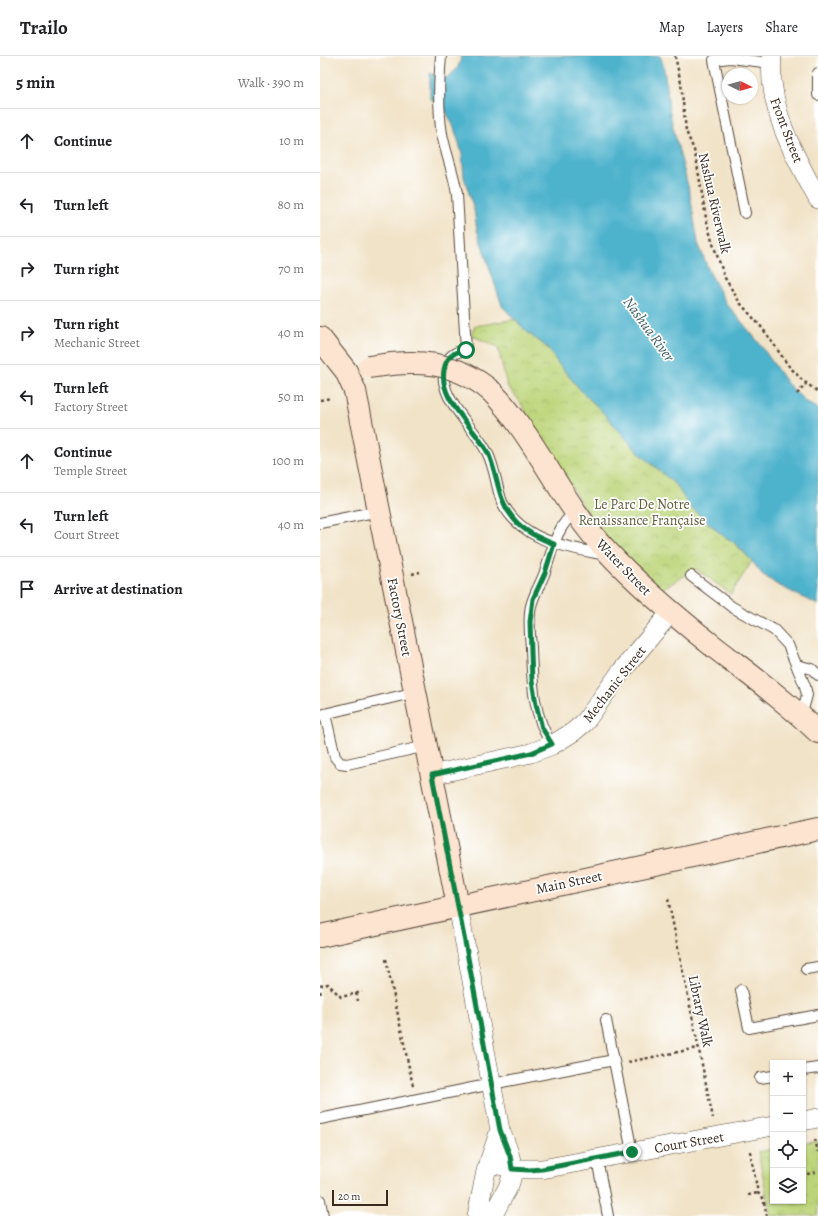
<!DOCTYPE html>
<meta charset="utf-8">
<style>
:root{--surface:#fff;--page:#f2f2f2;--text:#202124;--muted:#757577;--line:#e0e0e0}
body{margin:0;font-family:Alegreya,serif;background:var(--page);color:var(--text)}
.controls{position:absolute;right:12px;bottom:12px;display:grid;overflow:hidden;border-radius:0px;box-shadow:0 1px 3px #0004}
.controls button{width:36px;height:36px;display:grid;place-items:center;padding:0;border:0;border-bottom:1px solid var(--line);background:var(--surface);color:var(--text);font:20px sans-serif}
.compass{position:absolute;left:402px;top:12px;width:36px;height:36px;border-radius:50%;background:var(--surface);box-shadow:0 1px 3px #0004;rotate:96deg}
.scale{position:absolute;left:12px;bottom:10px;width:56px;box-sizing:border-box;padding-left:4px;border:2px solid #3b2a1e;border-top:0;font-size:11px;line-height:14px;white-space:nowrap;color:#3b2a1e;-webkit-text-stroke:3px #fff;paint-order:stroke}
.stop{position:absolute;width:12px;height:12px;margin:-9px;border:3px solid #0b8043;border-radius:50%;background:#fff}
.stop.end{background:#0b8043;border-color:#fff;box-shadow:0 1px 4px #0008}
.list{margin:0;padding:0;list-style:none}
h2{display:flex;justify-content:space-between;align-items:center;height:52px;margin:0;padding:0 16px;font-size:17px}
h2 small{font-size:13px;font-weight:400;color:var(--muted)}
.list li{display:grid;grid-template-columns:26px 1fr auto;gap:12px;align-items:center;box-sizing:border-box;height:64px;padding:0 16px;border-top:1px solid var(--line)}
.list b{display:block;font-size:15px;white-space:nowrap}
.list p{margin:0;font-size:13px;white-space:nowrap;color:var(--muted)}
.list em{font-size:13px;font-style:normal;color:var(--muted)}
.icon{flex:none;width:22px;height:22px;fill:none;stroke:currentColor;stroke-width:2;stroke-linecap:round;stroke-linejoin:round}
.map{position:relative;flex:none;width:498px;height:1160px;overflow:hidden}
header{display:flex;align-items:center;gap:24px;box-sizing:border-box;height:56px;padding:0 20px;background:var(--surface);border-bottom:1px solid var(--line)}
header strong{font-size:19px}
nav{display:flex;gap:22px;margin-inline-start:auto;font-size:14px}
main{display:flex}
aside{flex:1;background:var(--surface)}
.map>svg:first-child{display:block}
.park{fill:url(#park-crowns);stroke:#7c804c}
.water{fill:#4db2cc;stroke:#446e75}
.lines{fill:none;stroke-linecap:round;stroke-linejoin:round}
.lane-casing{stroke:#564638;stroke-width:12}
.street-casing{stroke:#564638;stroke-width:20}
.secondary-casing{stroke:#564638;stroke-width:24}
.path{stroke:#564638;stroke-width:2.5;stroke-dasharray:3 3;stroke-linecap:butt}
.lane{stroke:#fff;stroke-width:10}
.street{stroke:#fff;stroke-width:19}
.secondary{stroke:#fde4d1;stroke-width:22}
.secondary-bridge-casing{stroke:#564638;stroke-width:24;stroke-linecap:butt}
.secondary-bridge{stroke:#fde4d1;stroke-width:22}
.route{stroke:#0b8043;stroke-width:5}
.labels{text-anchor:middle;stroke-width:3.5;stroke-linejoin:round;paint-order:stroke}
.street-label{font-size:14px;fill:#3b2a1e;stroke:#fff}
.park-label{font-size:14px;fill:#625d3a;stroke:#fff}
.water-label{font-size:15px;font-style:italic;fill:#426064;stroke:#fff}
</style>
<header>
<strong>Trailo</strong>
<nav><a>Map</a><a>Layers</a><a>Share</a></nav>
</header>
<main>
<aside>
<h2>5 min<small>Walk · 390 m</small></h2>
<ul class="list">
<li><svg class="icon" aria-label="ahead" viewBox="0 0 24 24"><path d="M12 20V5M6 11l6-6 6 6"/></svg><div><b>Continue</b></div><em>10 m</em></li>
<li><svg class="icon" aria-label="left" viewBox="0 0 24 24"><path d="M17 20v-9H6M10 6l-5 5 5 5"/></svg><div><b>Turn left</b></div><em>80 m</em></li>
<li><svg class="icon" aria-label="right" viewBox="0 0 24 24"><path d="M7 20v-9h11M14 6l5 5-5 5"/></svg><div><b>Turn right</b></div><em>70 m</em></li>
<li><svg class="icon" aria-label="right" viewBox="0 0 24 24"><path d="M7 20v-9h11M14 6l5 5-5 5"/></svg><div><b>Turn right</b><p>Mechanic Street</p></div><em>40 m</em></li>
<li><svg class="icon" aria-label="left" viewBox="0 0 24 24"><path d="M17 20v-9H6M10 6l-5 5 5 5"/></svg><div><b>Turn left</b><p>Factory Street</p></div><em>50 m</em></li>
<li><svg class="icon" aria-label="ahead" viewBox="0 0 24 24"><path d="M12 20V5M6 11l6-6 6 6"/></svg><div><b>Continue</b><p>Temple Street</p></div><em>100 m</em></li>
<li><svg class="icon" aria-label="left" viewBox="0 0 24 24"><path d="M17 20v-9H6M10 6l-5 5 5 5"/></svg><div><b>Turn left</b><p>Court Street</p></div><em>40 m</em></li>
<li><svg class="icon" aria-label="arrive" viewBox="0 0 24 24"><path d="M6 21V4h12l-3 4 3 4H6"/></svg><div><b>Arrive at destination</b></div></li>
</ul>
</aside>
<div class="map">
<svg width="498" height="1160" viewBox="0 0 498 1160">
<defs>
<pattern id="park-crowns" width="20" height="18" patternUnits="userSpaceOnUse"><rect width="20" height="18" fill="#bdd57a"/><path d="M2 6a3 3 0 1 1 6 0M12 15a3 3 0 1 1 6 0" fill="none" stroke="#a3b769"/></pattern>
</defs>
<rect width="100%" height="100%" fill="#fff"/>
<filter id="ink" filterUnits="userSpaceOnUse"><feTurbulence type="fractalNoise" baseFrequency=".025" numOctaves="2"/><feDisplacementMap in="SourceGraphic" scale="8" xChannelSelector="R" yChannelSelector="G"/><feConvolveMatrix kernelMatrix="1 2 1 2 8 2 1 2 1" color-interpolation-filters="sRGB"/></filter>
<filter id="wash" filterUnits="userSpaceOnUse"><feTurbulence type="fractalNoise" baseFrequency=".012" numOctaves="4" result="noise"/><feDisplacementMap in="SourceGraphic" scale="16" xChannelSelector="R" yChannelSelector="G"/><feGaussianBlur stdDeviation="0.9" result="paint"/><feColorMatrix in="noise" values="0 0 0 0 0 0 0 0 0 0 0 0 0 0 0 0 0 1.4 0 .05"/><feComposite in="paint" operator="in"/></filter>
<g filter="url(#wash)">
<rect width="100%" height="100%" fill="#f1e3c8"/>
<path class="park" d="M196,263L207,276L228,292L237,306L263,337L278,351L316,394L357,430L368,449L402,479L412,485L432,505L411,538L376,513L340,534L323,515L302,500L270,462L199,344L187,330L178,291L151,279L155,270Z
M498,1085V1160H451L438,1096L453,1093V1145H483V1088Z"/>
<path class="water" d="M141,0H340L343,8L347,32L349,53L353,71L370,138L378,187L389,215L406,247L440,288L466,326L487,347L498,353V549L456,528L442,518L432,505L419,491L412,485L402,479L368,449L357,430L316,394L278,351L263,337L237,306L228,292L207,276L182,250L157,174L154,154L144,121L142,99L139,87L133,69L122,48L110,43V17L123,24C133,17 140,13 141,0Z"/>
</g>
<g filter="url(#ink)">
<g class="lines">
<defs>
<path id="lane" d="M121,0C119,23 118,55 122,78C126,98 134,118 137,138L146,294C137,295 130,299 126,307C113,339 154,370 167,396C175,411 176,430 182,446C202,486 247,491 286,499
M498,17V39
M425,157L394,4L410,2L451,7
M0,467L59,455
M371,520L412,551L454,574L468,589L485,630L487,639L484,650L479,659
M477,609L492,613L498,619
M5,658L15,701L20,707L27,708L106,690
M0,659L96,636
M232,689C213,660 212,626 211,592C210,578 208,564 211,550C214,537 222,526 226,513C233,491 237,470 256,455
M486,913L498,911
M421,934L429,972L498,959
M286,964L312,1096
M483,1014L498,1012
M440,1022L453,1020
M0,1063L172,1028L294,1004
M277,1103L288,1160
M0,1144L3,1160"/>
<path id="street" d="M452,0C447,52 474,99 498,143
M112,719L211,697L232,689L253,676L265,666L300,617L351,556
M138,850L180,1074C187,1091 197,1111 189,1129C184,1140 177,1149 173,1160
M483,1065L498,1062
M168,1107L198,1113H222L453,1070
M157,1160L166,1115L180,1074"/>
<path id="secondary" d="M0,282L26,315L35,335L138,850
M172,336C217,383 241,446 285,493C318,529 355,560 393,590C429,618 466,645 498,676
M0,880L498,773"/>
</defs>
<use href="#lane" class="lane-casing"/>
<use href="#street" class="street-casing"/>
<use href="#secondary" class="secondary-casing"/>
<path class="path" d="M355,0L361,27L366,75L374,94L377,108L386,162L392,185L405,222L420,247L443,273L468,309L482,324L498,336
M477,338L486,328
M0,344L11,342
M92,518L100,516
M348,843L393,1062
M66,903L93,1030
M0,930L8,928L21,941L42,936
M0,935L1,938
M36,937L38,945
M308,1006L378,992
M495,1083L498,1096
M430,1095L438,1137L443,1142L447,1160
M487,1118L498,1116
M428,1139L438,1137"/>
<use href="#lane" class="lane"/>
<use href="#street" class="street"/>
<use href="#secondary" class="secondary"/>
<defs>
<path id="secondary-bridge" d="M49,311C95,303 135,304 172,336"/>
</defs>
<use href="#secondary-bridge" class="secondary-bridge-casing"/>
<use href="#secondary-bridge" class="secondary-bridge"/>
</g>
</g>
<g class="lines" filter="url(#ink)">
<path class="route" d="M146,294C136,295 128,300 125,310C115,342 155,371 168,397C178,419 177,443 193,462C203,475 219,482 234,488L225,517L213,543L210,566L212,625L216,648L222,672L232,688L211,697L112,719L146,891L180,1074L190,1100L192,1113L209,1114L222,1113L312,1096"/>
</g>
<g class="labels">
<g class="street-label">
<text transform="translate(467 74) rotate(69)" y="5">Front Street</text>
<text transform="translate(395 147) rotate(77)" y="5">Nashua Riverwalk</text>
<text transform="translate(304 511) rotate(46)" y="5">Water Street</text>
<text transform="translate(80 561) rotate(79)" y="5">Factory Street</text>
<text transform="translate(294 628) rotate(-52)" y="5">Mechanic Street</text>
<text transform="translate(249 826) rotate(-12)" y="5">Main Street</text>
<text transform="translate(381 955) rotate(78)" y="5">Library Walk</text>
<text transform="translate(369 1086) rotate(-10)" y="5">Court Street</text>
</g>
<g class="park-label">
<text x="322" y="453">Le Parc De Notre<tspan x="322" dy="16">Renaissance Française</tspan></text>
</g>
<g class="water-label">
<text transform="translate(329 273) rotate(54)" y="5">Nashua River</text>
</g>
</g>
</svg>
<div class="controls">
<button>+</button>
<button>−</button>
<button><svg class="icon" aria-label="locate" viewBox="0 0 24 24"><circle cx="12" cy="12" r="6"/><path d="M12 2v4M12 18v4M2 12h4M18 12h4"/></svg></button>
<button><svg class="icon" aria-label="layers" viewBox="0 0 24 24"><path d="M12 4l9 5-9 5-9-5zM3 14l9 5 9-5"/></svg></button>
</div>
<svg class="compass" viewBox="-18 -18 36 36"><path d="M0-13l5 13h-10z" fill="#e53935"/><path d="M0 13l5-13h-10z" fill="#757577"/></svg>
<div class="scale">20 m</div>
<div class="stop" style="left:146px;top:294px"></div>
<div class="stop end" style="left:312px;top:1096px"></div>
</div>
</main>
